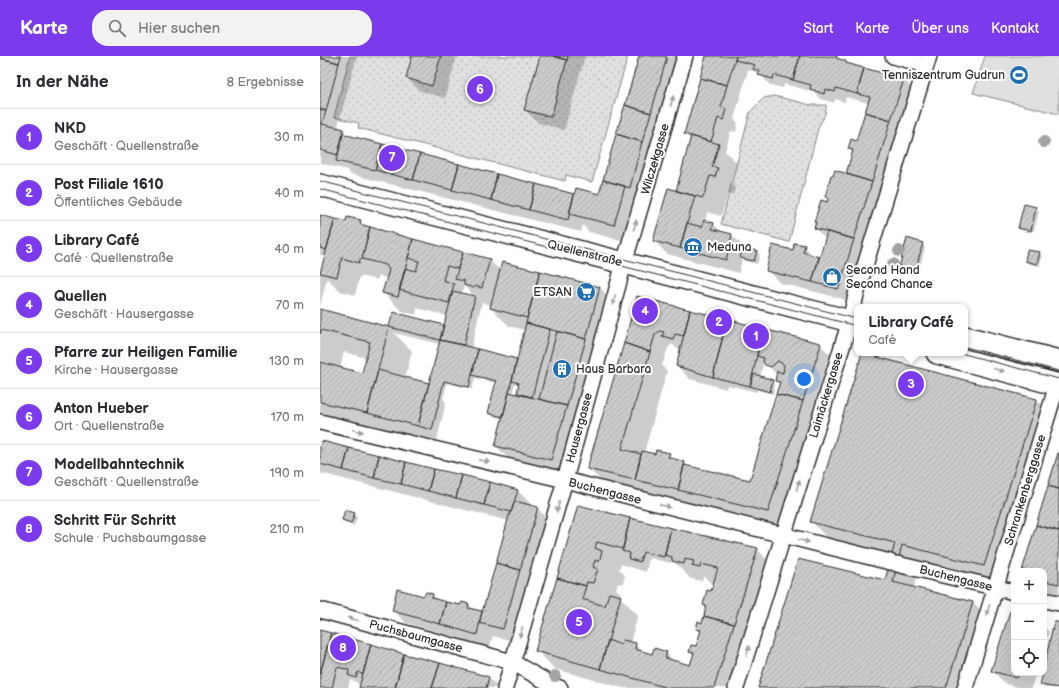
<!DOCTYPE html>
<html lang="de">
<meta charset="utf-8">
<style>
:root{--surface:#fff;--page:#f2f2f3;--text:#2b2b33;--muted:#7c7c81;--line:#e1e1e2;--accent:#7c3aed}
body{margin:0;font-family:"Balsamiq Sans",sans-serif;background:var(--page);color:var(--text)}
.controls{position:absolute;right:12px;bottom:12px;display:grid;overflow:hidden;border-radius:8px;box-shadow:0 4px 16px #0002}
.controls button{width:36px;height:36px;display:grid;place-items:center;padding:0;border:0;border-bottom:1px solid var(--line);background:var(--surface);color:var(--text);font:20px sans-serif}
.you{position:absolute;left:484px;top:323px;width:14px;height:14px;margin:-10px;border:3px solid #fff;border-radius:50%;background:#1a73e8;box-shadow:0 0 0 6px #1a73e833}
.badge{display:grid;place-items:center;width:26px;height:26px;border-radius:50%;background:var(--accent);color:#fff;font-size:13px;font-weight:700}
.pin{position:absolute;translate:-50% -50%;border:2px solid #fff;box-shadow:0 1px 4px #0006}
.popup{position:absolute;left:534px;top:248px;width:114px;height:52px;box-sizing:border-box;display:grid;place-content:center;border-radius:8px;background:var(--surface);filter:drop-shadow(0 1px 3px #0005);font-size:13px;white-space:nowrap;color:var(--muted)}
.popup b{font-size:15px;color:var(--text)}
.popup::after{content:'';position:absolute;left:50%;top:100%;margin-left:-8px;border:8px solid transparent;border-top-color:var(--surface)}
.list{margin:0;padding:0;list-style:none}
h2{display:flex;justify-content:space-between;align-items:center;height:52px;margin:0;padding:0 16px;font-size:17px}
h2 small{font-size:13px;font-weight:400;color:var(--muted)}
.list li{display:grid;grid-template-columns:26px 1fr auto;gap:12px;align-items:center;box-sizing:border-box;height:56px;padding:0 16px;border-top:1px solid var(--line)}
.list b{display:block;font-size:15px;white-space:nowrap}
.list p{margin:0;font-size:13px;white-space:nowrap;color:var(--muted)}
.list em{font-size:13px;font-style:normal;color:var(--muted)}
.icon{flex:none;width:22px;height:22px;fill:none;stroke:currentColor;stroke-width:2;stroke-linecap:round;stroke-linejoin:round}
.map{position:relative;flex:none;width:739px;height:632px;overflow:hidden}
header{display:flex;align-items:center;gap:24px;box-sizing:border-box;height:56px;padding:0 20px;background:var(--accent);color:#fff}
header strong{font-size:19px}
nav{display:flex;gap:22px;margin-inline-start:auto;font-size:14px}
.search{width:280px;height:36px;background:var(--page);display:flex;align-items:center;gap:10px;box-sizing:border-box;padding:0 14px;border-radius:16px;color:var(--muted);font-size:15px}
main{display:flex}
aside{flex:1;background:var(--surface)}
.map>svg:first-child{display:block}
.green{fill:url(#green-dots);stroke:#868686}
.pitch{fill:#e0e0e0;stroke:#868686}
.shadow{fill:#0003;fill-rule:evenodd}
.building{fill:url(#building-hatch);stroke:#2b2b2b}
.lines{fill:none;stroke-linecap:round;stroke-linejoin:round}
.street-casing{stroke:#2b2b2b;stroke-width:18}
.secondary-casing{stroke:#2b2b2b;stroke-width:24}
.street{stroke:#fff;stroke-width:15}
.secondary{stroke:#fff;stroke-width:21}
.tram{stroke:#2b2b2b;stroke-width:1}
.tree{fill:#a3a3a3}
.oneway{fill:#a0a0a0}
.labels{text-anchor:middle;stroke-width:4;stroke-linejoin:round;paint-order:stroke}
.poi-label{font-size:12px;fill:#2b2b2b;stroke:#fff;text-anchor:start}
.street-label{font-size:12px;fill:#2b2b2b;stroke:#fff}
</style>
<header>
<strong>Karte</strong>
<div class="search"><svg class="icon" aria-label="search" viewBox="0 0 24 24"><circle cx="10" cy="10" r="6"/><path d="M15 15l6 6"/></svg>Hier suchen</div>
<nav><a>Start</a><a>Karte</a><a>Über uns</a><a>Kontakt</a></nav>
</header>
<main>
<aside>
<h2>In der Nähe<small>8 Ergebnisse</small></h2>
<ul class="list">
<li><span class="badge">1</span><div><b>NKD</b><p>Geschäft · Quellenstraße</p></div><em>30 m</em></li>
<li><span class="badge">2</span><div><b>Post Filiale 1610</b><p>Öffentliches Gebäude</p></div><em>40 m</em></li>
<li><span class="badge">3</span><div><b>Library Café</b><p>Café · Quellenstraße</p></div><em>40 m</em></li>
<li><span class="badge">4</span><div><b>Quellen</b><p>Geschäft · Hausergasse</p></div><em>70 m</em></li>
<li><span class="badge">5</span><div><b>Pfarre zur Heiligen Familie</b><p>Kirche · Hausergasse</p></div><em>130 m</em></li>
<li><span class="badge">6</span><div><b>Anton Hueber</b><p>Ort · Quellenstraße</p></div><em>170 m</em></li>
<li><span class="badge">7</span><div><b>Modellbahntechnik</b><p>Geschäft · Quellenstraße</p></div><em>190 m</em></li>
<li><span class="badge">8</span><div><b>Schritt Für Schritt</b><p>Schule · Puchsbaumgasse</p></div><em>210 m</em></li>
</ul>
</aside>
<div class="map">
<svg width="739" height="632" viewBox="0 0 739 632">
<defs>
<pattern id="green-dots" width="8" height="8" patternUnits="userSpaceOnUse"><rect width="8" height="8" fill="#e0e0e0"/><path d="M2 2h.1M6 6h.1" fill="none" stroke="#c0c0c0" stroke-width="1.8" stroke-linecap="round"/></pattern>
<pattern id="building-hatch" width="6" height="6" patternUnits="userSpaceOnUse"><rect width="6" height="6" fill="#cbcbcb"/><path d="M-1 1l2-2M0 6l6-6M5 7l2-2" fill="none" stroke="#aeaeae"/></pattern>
</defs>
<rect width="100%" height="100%" fill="#fff"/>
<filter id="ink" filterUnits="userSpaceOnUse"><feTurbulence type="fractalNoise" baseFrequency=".025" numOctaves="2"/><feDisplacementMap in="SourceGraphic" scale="8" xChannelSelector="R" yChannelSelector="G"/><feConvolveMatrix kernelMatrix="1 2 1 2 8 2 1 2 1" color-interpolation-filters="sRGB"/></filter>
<g filter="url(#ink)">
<path class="green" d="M30,0H308L272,126L246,119L245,125L38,72L39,67L14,61Z
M454,40L491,49H506C507,60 501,64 498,73L469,186L401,168L430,56L444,42Z"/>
<path class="pitch" d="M665,0H739V58L653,37Z"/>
<path class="shadow" d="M0,0H37L18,69L31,82L255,139H280L320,0H364L312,187L269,176L263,169L261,176L30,118L27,114L0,107Z
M93,0H137L125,42L100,35L87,22Z
M220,0H265L244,74L219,67L205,54Z
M387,0H516L521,5L526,6L529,9L584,24L602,43L531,245L460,227L447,214L473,195L484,190L494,201L500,202L506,183L495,172L497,167L495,166L508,148L509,144L506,141L529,120L533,97L529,92L536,86L548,47L526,41L525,46L515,43L514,47L501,43L494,36L464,28L463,32L450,29L439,17L428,14L414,63L418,67L416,76L411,75L405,95L417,107L411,126L415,131L413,139L408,138L401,160L387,156L385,165L393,168L403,177L412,179L425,192L437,196L440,199L437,208L425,205L422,203L419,217L347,198L334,185L356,136L371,84L365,78Z
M716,152L719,155L714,175L702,172V174L714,177L702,175L699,172Z
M0,160L27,166L40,165L46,171L169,204L181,215L183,207L280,232L298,250L249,422L194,408L176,390L183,363L172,360L169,357L177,327L155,322L152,333L127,327L123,343L126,346L116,388L0,363V254L70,272L74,257L125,271L127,260L97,252L96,259L82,255L63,237L67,222L59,220L57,224L40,220L35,239L20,235L7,222L0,250V218H1L6,200L0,199ZM144,230L155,241L144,238L142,237ZM162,246L172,250L171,252L189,270L205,274L198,304L151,293ZM74,277L120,288L109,329L85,322L92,295ZM24,296L47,302L43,318L20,313ZM195,327L199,331L198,337L200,339L192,338Z
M602,188L605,191L598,219L583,215L580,211Z
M719,197L722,200L720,210L709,208L706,205Z
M318,241L499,288L510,298L492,356L501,364L467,474L377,452L372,447L334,438L333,442L286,430L268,412ZM352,288L356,292L361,294L357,310L370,323L406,333L407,329L437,336V334L453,338L455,328L452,325L440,321L444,305L457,319L456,324L460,328L431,425L368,411L364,406L356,404L349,398L336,400L324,397L347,315L342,310L348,292Z
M716,343L734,362L682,527L600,506L594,532L653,546L671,565L650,632H439L566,525L573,500L509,484L491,465Z
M0,385L197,434L211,448L210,450L217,452L230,466L196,586L173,580L170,591L86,567L73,554L113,539L118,544L141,551L149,549L155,554L163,557L189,465L0,417Z
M739,399V538L724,534V515H703Z
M259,450L437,493L455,512L418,632H303L235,613L217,595ZM329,502L351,507L352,504L371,523L382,525L383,521H385L391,528L394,529L392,537L384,549L387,552L383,568L377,573L381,577L377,592L370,595L374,599L371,610L355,606L346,597L333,599L324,597L315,588L310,587L318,559L300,541L301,537L296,533L298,527L303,528L305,519L299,513L301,508L326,516Z
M34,458L37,461L34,470L26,467L23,464Z
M694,558V617H716L711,632H701L686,628L672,615Z
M739,568V632H725L721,628Z
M724,571L729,576L724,591Z
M0,575L169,622L178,632H40V630L35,625L30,624L28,632H0Z"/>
<path class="building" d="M0,0H21L19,7L0,2Z
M92,0H121L112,30L86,22Z
M220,0H233L247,4L231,61L204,54Z
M233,0H248L247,4Z
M319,0H343L347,1L331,57L305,49Z
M386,0H416L407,29L380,22Z
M416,0H480L473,24L454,19L453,23L438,19L440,15L433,13L435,9L415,4Z
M480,0H517L516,2L526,5V7L544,12L537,38L516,32L515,36L505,33L504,38L490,33L491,29L473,24Z
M0,2L19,7L6,55L0,53Z
M544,12L584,23L571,64L545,56L550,41L537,38Z
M380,22L407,29L401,51L406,53L403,64L398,62L391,86L364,78Z
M305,49L331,57L322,86L296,78Z
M0,53L6,55L2,68L24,73L18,99L0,94Z
M545,56L571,64L552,126L526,118L533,94L528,93L531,83L536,85Z
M23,78L62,88L55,114L16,105Z
M296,78L322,86L310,132L283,124Z
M371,80L399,88L392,111L398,112L395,121L390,120L383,142L356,135Z
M62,88L100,98L93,124L55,114Z
M100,98L139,108L132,134L93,124Z
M139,108L177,118L171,144L132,134Z
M515,114L552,126L534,183L494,172L496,166H494L501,144L507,146L508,142L505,141L511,119L513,120Z
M177,118L216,128L209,154L171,144Z
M283,124L305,130L294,169L249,158L256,132L279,138Z
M216,128L254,138L248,164L209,154Z
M348,132L375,140L360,192L333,185Z
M704,148L716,151L711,175L698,172Z
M0,159L15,163L6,194L0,192Z
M27,161L41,164L40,168L50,171L42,203H40L39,207L22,202L17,221L0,217L15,163L26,165Z
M384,164L394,167L392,173L412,178L406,204L360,192L367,167L382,171Z
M50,171L93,183L78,241L62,237L69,214L66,209L42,203Z
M507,176L534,183L519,232L518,233L492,226Z
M587,182L603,187L595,216L579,212Z
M93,183L143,196L138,213L127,210L123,224L134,228L129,247L79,234L85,212L96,215L99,205L88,202Z
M474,187L485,189L483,196L499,201L492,226L446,215L452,189L473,194Z
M423,191L437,195L434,205L420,202Z
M707,194L720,196L717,208L705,205Z
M143,196L170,203L162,232L155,230L154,232L144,229V225L135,223Z
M182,206L220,215L207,262L170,252Z
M220,215L280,231L266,283L206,267Z
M133,235L155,240L144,289L120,284Z
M317,240L370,254L364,280L355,278L353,283L342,280L344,276L340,275L335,279L330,296L304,287Z
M0,253L69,271L47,357L0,346V306L42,317L50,286L1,274L0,278Z
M370,254L407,263L393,321L356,310Z
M73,256L124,269L120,284L69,271Z
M407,263L443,273L430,330L393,321Z
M206,267L230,273L212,341L197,337L199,327L192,325Z
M443,273L500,287L501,288L483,345L456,338L460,326L455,325L457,315L463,317L464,309L458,305L451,311L445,309L443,305L444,302L437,300Z
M237,275L266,283L247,350L219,343Z
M120,284L158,293L149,331L124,325L112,374L98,370Z
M304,287L330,296L302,393L321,398L315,424L267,413Z
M158,293L197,303L183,361L168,357L176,325L152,319Z
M542,297L717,343L664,510L582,489L573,526L653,546L626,632H438L478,503L565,524L575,487L490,466Z
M58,314L109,327L98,370L47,357Z
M434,318L453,324L450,336L430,330Z
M189,336L247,350L231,404L175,390Z
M456,338L483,345L448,456L358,434L364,409L430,424Z
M2,385L29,392L23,414L0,408V391Z
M29,392L59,399L54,422L23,414Z
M336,394L350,397L348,401L365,406L358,434L315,424L322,395L335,398Z
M738,397H739V433L728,430Z
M59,399L86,406L81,428L54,422Z
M86,406L114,413L108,435L81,428Z
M114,413L142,419L136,442L108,435Z
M142,419L170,426L164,449L136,442Z
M170,426L198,434L191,456L164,449Z
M728,430L739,433V475L716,469Z
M195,445L218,451L200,514L176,507L190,456H191Z
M258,449L310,462L303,493L277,486L275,492L282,495L279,506L275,504L273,511L278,513L273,527L267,526L266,530L237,522Z
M25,454L35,457L31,467L22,464Z
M310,462L351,472L344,501L323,496L320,506L309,503L310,497L302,495Z
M716,469L739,475V528L724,525V515H702Z
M351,472L438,492L414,568L384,560L386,550L383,549L387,534L391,535L398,512L381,508L380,512L372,510L374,505L365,503L364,508L352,505V501L345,499Z
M176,507L200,514L183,573L159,567Z
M237,522L266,530L262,543L285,550L289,537L301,540L280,613L215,595Z
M77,533L104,540L106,536L113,538L112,542L126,546L120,568L72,555Z
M126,546L140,549L142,546L149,548L148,552L162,555L157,579L120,568Z
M690,555L694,557V617H699L697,622L671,615Z
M384,560L414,568L394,632H348L280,613L288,584L301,589L303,584L316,587L315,593L332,598L334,592L347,596L345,602L370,609L374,597L369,596L371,589L376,590L381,574L376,573L378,565L382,567Z
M734,565L739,567V632L720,629L723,617H724V611Z
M0,574L11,577L0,618Z
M11,577L51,588L43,619L38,616L36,622L28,619L29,614L17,611L12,632H0V618Z
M51,588L84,598L75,632H39Z
M84,598L120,607L112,632H75Z
M120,607L169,621L166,632H112Z"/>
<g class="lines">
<defs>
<path id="street" d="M573,0L606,9
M0,366L245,424L570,506
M577,508L694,536
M724,544L739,547
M0,554L192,606L234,630L240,632
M185,632L245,424L304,207L365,0
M416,632L530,265L536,239L609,0
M645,632L737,329"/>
<path id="secondary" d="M0,129L530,265L537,268
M645,281L739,305
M617,297L739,329"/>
</defs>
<use href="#street" class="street-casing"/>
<use href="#secondary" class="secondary-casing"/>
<use href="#street" class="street"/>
<use href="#secondary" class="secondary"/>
<path class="tram" d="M0,125L537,263
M0,133L537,270
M645,291L739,315
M640,297L739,323"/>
</g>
<g class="tree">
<circle cx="724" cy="86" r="6"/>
<circle cx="579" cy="195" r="6"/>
<circle cx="573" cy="208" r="6"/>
<circle cx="235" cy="620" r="6"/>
</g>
<defs><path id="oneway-solid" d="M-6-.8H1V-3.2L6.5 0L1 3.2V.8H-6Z"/></defs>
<g class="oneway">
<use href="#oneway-solid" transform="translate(352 45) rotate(-74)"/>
<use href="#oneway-solid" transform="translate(315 169) rotate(-74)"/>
<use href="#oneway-solid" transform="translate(294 244) rotate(105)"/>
<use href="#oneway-solid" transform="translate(679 314) rotate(15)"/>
<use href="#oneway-solid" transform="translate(38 375) rotate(13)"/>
<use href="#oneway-solid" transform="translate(164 405) rotate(13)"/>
<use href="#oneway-solid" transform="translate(478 429) rotate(-73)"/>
<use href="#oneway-solid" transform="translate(345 450) rotate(14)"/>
<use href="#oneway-solid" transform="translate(238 451) rotate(106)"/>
<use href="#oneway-solid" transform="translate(484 485) rotate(14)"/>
<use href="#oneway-solid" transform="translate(668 554) rotate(107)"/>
<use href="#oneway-solid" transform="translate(33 563) rotate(-165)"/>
<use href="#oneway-solid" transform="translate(201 576) rotate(106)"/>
<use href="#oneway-solid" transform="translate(428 595) rotate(-73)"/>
</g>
</g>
<defs>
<symbol id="stadium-disc" viewBox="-11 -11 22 22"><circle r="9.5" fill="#1f6fb2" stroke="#fff"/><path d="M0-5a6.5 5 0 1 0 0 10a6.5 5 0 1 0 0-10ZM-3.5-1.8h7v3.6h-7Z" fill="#fff"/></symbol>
<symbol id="museum-disc" viewBox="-11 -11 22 22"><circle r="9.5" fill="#1f6fb2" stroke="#fff"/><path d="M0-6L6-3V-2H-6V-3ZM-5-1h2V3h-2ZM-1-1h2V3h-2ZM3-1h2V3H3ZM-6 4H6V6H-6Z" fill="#fff"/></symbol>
<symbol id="shop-disc" viewBox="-11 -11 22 22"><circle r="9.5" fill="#1f6fb2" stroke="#fff"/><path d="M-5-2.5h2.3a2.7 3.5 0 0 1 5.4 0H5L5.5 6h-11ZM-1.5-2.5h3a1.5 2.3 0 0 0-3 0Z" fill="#fff"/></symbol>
<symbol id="supermarket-disc" viewBox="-11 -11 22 22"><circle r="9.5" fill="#1f6fb2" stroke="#fff"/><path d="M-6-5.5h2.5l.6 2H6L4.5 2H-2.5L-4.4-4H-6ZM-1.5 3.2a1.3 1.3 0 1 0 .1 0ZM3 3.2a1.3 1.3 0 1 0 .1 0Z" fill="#fff"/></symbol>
<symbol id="building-disc" viewBox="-11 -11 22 22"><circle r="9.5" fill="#1f6fb2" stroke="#fff"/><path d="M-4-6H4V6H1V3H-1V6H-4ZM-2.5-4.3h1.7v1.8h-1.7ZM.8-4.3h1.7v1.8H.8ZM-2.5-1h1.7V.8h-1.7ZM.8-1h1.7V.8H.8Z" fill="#fff"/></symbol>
</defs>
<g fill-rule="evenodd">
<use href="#stadium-disc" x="688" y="8" width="22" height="22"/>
<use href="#museum-disc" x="362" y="180" width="22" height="22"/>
<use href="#shop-disc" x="501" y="210" width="22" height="22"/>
<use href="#supermarket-disc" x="255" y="225" width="22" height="22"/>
<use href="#building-disc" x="231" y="302" width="22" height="22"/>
</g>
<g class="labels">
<g class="poi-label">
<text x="685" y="23" text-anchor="end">Tenniszentrum Gudrun</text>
<text x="387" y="195">Meduna</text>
<text x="526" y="218">Second Hand<tspan x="526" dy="14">Second Chance</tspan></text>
<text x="252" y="240" text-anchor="end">ETSAN</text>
<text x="256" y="317">Haus Barbara</text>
</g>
<g class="street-label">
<text transform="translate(335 103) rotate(-74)" y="4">Wilczekgasse</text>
<text transform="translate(265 197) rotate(14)" y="4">Quellenstraße</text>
<text transform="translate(506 339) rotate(-73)" y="4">Laimäckergasse</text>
<text transform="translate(259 372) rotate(-75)" y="4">Hausergasse</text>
<text transform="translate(705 434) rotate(-73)" y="4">Schrankenberggasse</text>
<text transform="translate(285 435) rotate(14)" y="4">Buchengasse</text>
<text transform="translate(636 522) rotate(14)" y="4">Buchengasse</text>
<text transform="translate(96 580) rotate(15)" y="4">Puchsbaumgasse</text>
</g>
</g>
</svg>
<div class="controls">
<button>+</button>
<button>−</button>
<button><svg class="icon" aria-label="locate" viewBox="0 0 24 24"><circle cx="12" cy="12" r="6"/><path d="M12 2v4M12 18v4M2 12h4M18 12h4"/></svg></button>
</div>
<div class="you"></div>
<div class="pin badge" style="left:436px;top:280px">1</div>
<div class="pin badge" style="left:399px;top:266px">2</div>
<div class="pin badge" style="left:591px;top:328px">3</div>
<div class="popup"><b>Library Café</b>Café</div>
<div class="pin badge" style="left:325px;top:255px">4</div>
<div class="pin badge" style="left:259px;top:566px">5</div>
<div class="pin badge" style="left:160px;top:33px">6</div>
<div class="pin badge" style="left:72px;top:102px">7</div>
<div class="pin badge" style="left:23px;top:592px">8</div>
</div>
</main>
